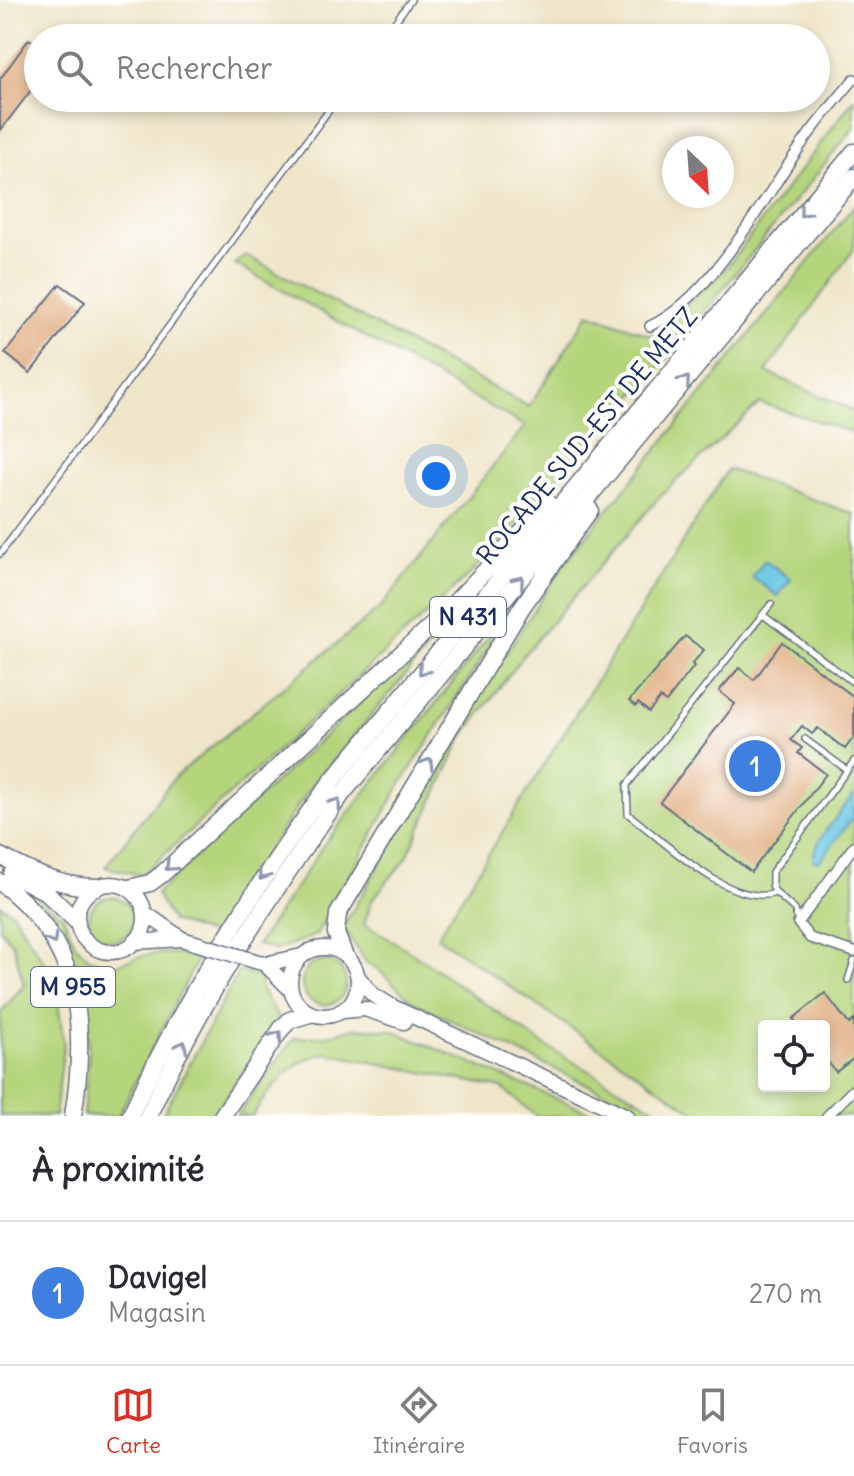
<!DOCTYPE html>
<html lang="fr">
<meta charset="utf-8">
<style>
:root{--surface:#fff;--page:#f2f2f3;--text:#2b2b33;--muted:#7c7c81;--line:#e1e1e2;--accent:#d93025}
body{margin:0;font-family:Delius,sans-serif;background:var(--page);color:var(--text)}
.controls{position:absolute;right:24px;bottom:24px;display:grid;overflow:hidden;border-radius:8px;box-shadow:0 4px 12px #0003}
.controls button{width:72px;height:72px;display:grid;place-items:center;padding:0;border:0;border-bottom:2px solid var(--line);background:var(--surface);color:var(--text);font:40px sans-serif}
.compass{position:absolute;left:662px;top:136px;width:72px;height:72px;border-radius:50%;background:var(--surface);box-shadow:0 4px 12px #0003;rotate:155deg}
.you{position:absolute;left:436px;top:476px;width:28px;height:28px;margin:-20px;border:6px solid #fff;border-radius:50%;background:#1a73e8;box-shadow:0 0 0 12px #1a73e833}
.badge{display:grid;place-items:center;width:52px;height:52px;border-radius:50%;background:var(--accent);color:#fff;font-size:26px;font-weight:700}
.pin{position:absolute;translate:-50% -50%;border:4px solid #fff;box-shadow:0 2px 8px #0006}
.list{margin:0;padding:0;list-style:none}
h2{display:flex;justify-content:space-between;align-items:center;height:104px;margin:0;padding:0 32px;font-size:34px}
h2 small{font-size:26px;font-weight:400;color:var(--muted)}
.list li{display:grid;grid-template-columns:52px 1fr auto;gap:24px;align-items:center;box-sizing:border-box;height:144px;padding:0 32px;border-top:2px solid var(--line)}
.list b{display:block;font-size:30px;white-space:nowrap}
.list p{margin:0;font-size:26px;white-space:nowrap;color:var(--muted)}
.list em{font-size:26px;font-style:normal;color:var(--muted)}
.icon{flex:none;width:44px;height:44px;fill:none;stroke:currentColor;stroke-width:2;stroke-linecap:round;stroke-linejoin:round}
.map{position:relative;flex:none;width:854px;height:1116px;overflow:hidden}
.search{position:absolute;background:var(--surface);box-shadow:0 4px 12px #0003;left:24px;right:24px;top:24px;height:88px;display:flex;align-items:center;gap:20px;box-sizing:border-box;padding:0 28px;border-radius:44px;color:var(--muted);font-size:30px}
.sheet{height:248px;background:var(--surface)}
nav{display:flex;justify-content:space-around;align-items:center;box-sizing:border-box;height:112px;border-top:2px solid var(--line);background:var(--surface);font-size:22px;color:var(--muted)}
nav a{display:grid;justify-items:center;gap:4px}
nav .on{color:var(--accent)}
.map>svg:first-child{display:block}
.green{fill:#b5d57d;stroke:#68826e;stroke-width:2;fill-rule:evenodd}
.water{fill:#64c4e2;stroke:#407aa0;stroke-width:2}
.building{fill:#dfa878}
.lines{fill:none;stroke-linecap:round;stroke-linejoin:round}
.service-casing{stroke:#656f83;stroke-width:8}
.minor-casing{stroke:#656f83;stroke-width:12}
.primary-casing{stroke:#656f83;stroke-width:17}
.trunk-casing{stroke:#656f83;stroke-width:19}
.service{stroke:#fff;stroke-width:5}
.minor{stroke:#fff;stroke-width:9}
.primary{stroke:#fff;stroke-width:14}
.trunk{stroke:#fff;stroke-width:16}
.primary-bridge-casing{stroke:#656f83;stroke-width:17;stroke-linecap:butt}
.primary-bridge{stroke:#fff;stroke-width:14}
.oneway{stroke:#8d97ae}
.labels{text-anchor:middle;stroke-width:8;stroke-linejoin:round;paint-order:stroke}
.shield{fill:#fff;stroke:#5f6d8e;stroke-width:2}
.shield-label{font-size:24px;font-weight:bold;fill:#1b2f5e}
.street-label{font-size:26px;fill:#1b2f5e;stroke:#fff}
</style>
<div class="map">
<svg width="854" height="1116" viewBox="0 0 854 1116">
<rect width="100%" height="100%" fill="#fff"/>
<filter id="ink" filterUnits="userSpaceOnUse"><feTurbulence type="fractalNoise" baseFrequency=".0125" numOctaves="2"/><feDisplacementMap in="SourceGraphic" scale="16" xChannelSelector="R" yChannelSelector="G"/><feConvolveMatrix kernelMatrix="1 2 1 2 8 2 1 2 1" color-interpolation-filters="sRGB"/></filter>
<filter id="wash" filterUnits="userSpaceOnUse"><feTurbulence type="fractalNoise" baseFrequency=".006" numOctaves="4" result="noise"/><feDisplacementMap in="SourceGraphic" scale="32" xChannelSelector="R" yChannelSelector="G"/><feGaussianBlur stdDeviation="1.8" result="paint"/><feColorMatrix in="noise" values="0 0 0 0 0 0 0 0 0 0 0 0 0 0 0 0 0 1.4 0 .05"/><feComposite in="paint" operator="in"/></filter>
<g filter="url(#wash)">
<rect width="100%" height="100%" fill="#efe5c8"/>
<path class="green" d="M854,99V128L656,371L471,573L142,875L105,867L175,777L380,608L525,426L235,264L245,255L529,407L589,313L652,336L723,272Z
M854,206V249L766,372L854,411V433L760,403L663,493L526,652L462,738L406,859L372,900L364,924L413,953L544,1045L668,1116H654L413,1002L377,968L367,964L343,927L481,692L563,565Z
M728,469L854,514V1116H700L437,937ZM764,1026H824V1086H764Z
M444,624L446,627L309,789L213,935L172,921L156,894Z
M495,629L499,632L399,787L316,935L276,950L257,945L325,843Z
M20,886L63,916L75,944L89,958L111,967C143,953 164,949 198,958L118,1116H83L89,1055L85,1011L76,975Z
M89 919a22 22 0 1 1 44 0a22 22 0 1 1-44 0Z
M0,904L13,913L55,980L64,1045L55,1116H0V1013L24,985L13,944L0,929Z
M302 983a22 22 0 1 1 44 0a22 22 0 1 1-44 0Z
M239,971L261,978L260,987L278,1018L214,1116H162Z
M354,1028L391,1030L599,1116H536L502,1088L326,1053C291,1060 270,1088 252,1116H237L294,1038L326,1036Z"/>
<path class="water" d="M765,560L791,579L778,596L752,577Z
M854,794V816L820,861H813C811,844 843,809 854,794Z"/>
<g id="blocks">
<path class="building" d="M29,39L38,45V81L0,131V79Z
M60,284L85,302L30,373L5,353Z
M685,636L704,650L692,664L694,666L666,702L660,698L649,712L638,703L636,706L629,701Z
M782,642L854,697V737L845,749L818,728L812,734L802,726L791,740L802,748L798,753L826,774L751,872L660,802L735,704L719,691L739,668L754,680Z
M825,993L849,1024L854,1020V1058L836,1072L824,1057V1026H799L793,1019Z"/>
</g>
</g>
<g filter="url(#ink)">
<use href="#blocks" fill-opacity="0" stroke="#656f83" stroke-width="2"/>
<g class="lines">
<defs>
<path id="service" d="M383,38L411,0
M0,554L338,98
M771,604L627,785L628,814C664,841 730,908 776,893L772,886V872L854,761
M763,615L854,683
M805,739L847,770
M776,893L795,910L798,923
M848,980L854,961"/>
<path id="minor" d="M650,326C711,298 762,201 800,147C816,123 836,101 854,79
M854,846L798,923L810,938L854,952
M827,1116L854,1089"/>
<path id="primary" d="M77 918a34 34 0 1 1 68 0a34 34 0 1 1-68 0Z
M145,913L182,939
M134,942L182,939
M290 982a34 34 0 1 1 68 0a34 34 0 1 1-68 0Z
M265,964L302,956
M265,964L290,989
M358,977L372,994L393,1007L627,1116
M343,1011L365,1009L404,1022"/>
<path id="trunk" d="M0,856C33,873 60,887 97,887
M12,874L46,892L77,922
M0,882C81,942 88,1024 73,1116
M129,888L150,883L161,875L440,618L549,504
M344,954L336,933L338,914L522,607L590,510
M130,1116C185,997 253,888 331,782L854,152
M148,1116C201,1001 268,897 342,794L854,177
M222,1116L282,1028L290,1020L310,1014"/>
</defs>
<use href="#service" class="service-casing"/>
<use href="#minor" class="minor-casing"/>
<use href="#primary" class="primary-casing"/>
<use href="#trunk" class="trunk-casing"/>
<use href="#service" class="service"/>
<use href="#minor" class="minor"/>
<use href="#primary" class="primary"/>
<use href="#trunk" class="trunk"/>
<defs>
<path id="primary-bridge" d="M182,939L265,964"/>
</defs>
<use href="#primary-bridge" class="primary-bridge-casing"/>
<use href="#primary-bridge" class="primary-bridge"/>
</g>
<defs><path id="oneway-chevron" d="M-2-3.5L2.5 0L-2 3.5" fill="none" stroke-width="1.6" stroke-linecap="round" stroke-linejoin="round" transform="scale(2)"/></defs>
<g class="oneway">
<use href="#oneway-chevron" transform="translate(804 212) rotate(130)"/>
<use href="#oneway-chevron" transform="translate(685 381) rotate(-50)"/>
<use href="#oneway-chevron" transform="translate(519 581) rotate(-50)"/>
<use href="#oneway-chevron" transform="translate(423 670) rotate(130)"/>
<use href="#oneway-chevron" transform="translate(428 763) rotate(-59)"/>
<use href="#oneway-chevron" transform="translate(336 803) rotate(-54)"/>
<use href="#oneway-chevron" transform="translate(170 866) rotate(138)"/>
<use href="#oneway-chevron" transform="translate(263 875) rotate(124)"/>
<use href="#oneway-chevron" transform="translate(52 939) rotate(61)"/>
<use href="#oneway-chevron" transform="translate(277 1036) rotate(-54)"/>
<use href="#oneway-chevron" transform="translate(182 1046) rotate(-62)"/>
</g>
</g>
<g class="labels">
<g class="shield">
<rect x="430" y="597" width="76" height="40" rx="6"/>
<rect x="31" y="967" width="84" height="40" rx="6"/>
</g>
<g class="shield-label">
<text x="468" y="625">N 431</text>
<text x="73" y="995">M 955</text>
</g>
<g class="street-label">
<text transform="translate(587 436) rotate(-50)" y="9">ROCADE SUD-EST DE METZ</text>
</g>
</g>
</svg>
<div class="controls">
<button><svg class="icon" aria-label="locate" viewBox="0 0 24 24"><circle cx="12" cy="12" r="6"/><path d="M12 2v4M12 18v4M2 12h4M18 12h4"/></svg></button>
</div>
<svg class="compass" viewBox="-18 -18 36 36"><path d="M0-13l5 13h-10z" fill="#e53935"/><path d="M0 13l5-13h-10z" fill="#7c7c81"/></svg>
<div class="you"></div>
<div class="pin badge" style="left:755px;top:766px;background:#3f7fe0">1</div>
<div class="search"><svg class="icon" aria-label="search" viewBox="0 0 24 24"><circle cx="10" cy="10" r="6"/><path d="M15 15l6 6"/></svg>Rechercher</div>
</div>
<section class="sheet">
<h2>À proximité<small></small></h2>
<ul class="list">
<li><span class="badge" style="background:#3f7fe0">1</span><div><b>Davigel</b><p>Magasin</p></div><em>270 m</em></li>
</ul>
</section>
<nav>
<a class="on"><svg class="icon" aria-label="map" viewBox="0 0 24 24"><path d="M3 6l6-2 6 2 6-2v14l-6 2-6-2-6 2zM9 4v14M15 6v14"/></svg>Carte</a>
<a><svg class="icon" aria-label="directions" viewBox="0 0 24 24"><path d="M12 3l9 9-9 9-9-9zM9 14v-3h6M13 9l2 2-2 2"/></svg>Itinéraire</a>
<a><svg class="icon" aria-label="saved" viewBox="0 0 24 24"><path d="M7 4h10v16l-5-4-5 4z"/></svg>Favoris</a>
</nav>
